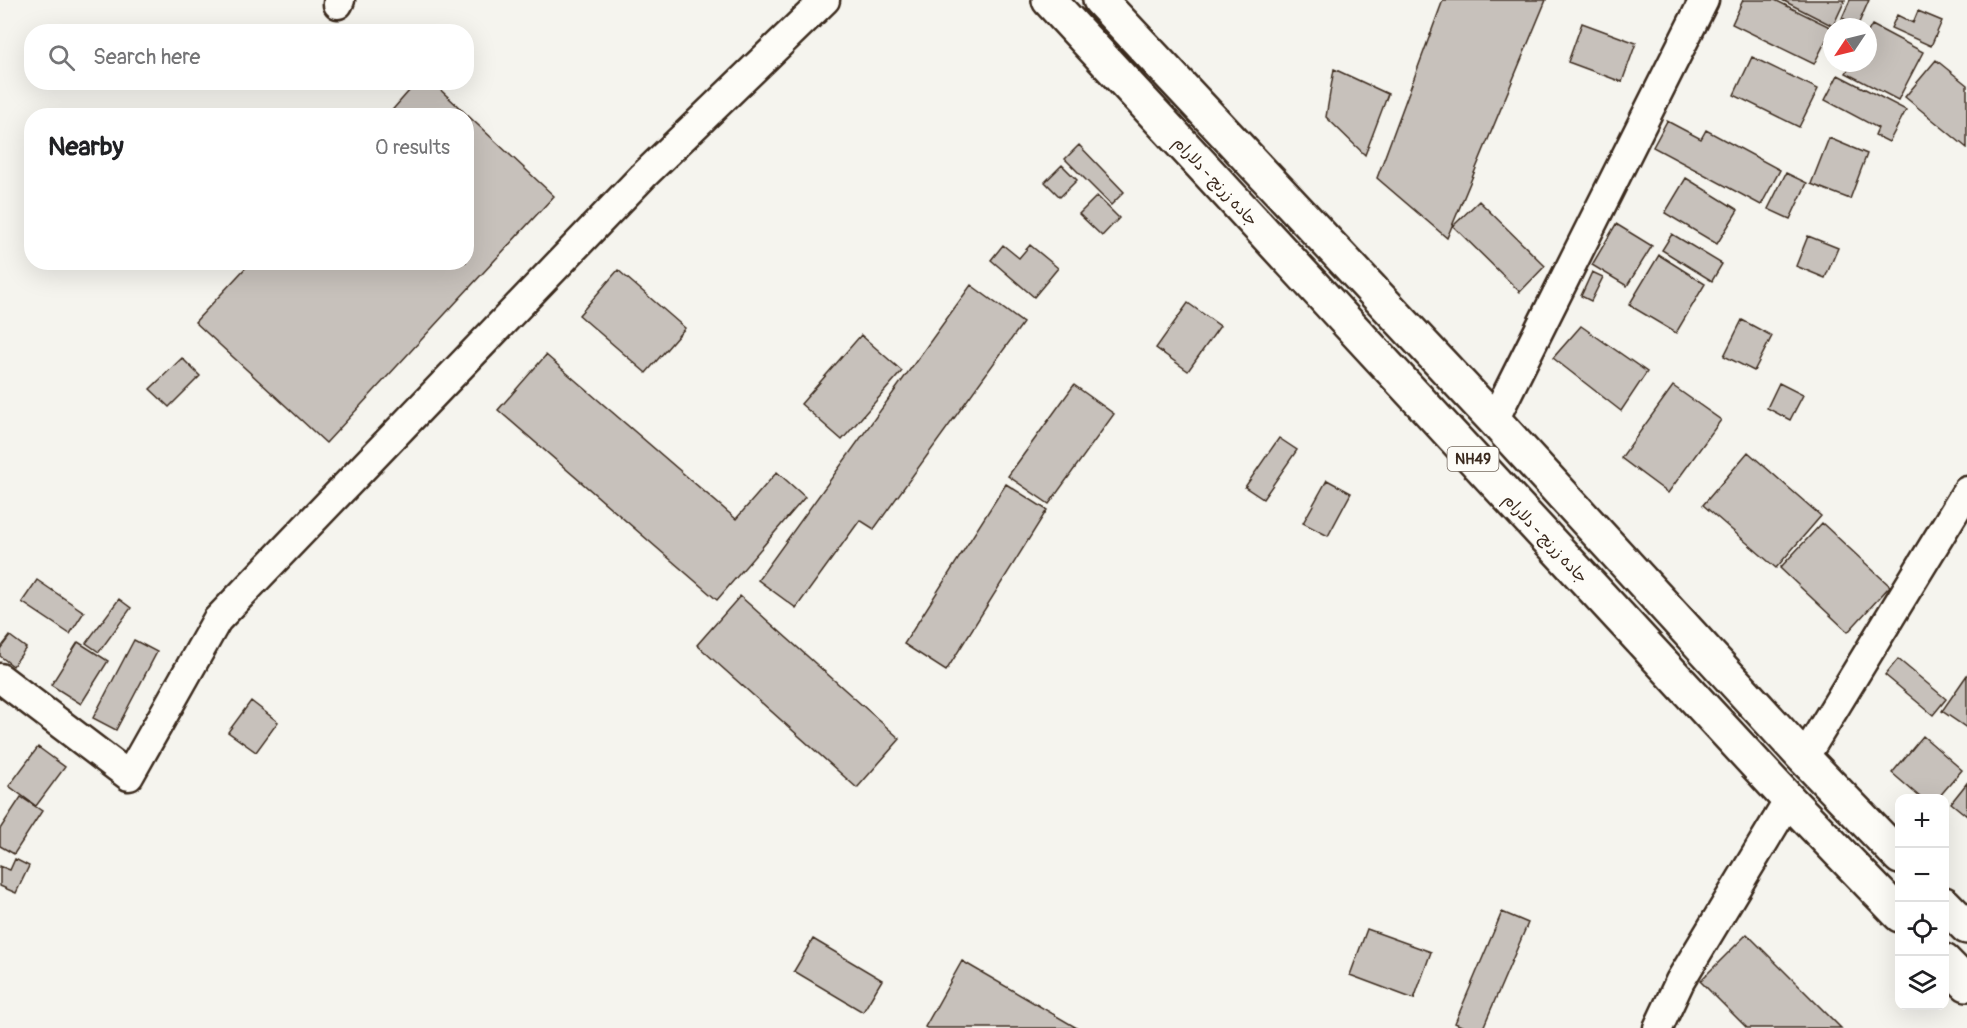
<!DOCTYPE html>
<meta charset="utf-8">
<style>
:root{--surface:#fff;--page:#f2f2f2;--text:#202124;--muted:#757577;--line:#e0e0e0}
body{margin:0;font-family:Pangolin,"Playpen Sans Arabic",sans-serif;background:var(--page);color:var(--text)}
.controls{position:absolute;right:18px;bottom:18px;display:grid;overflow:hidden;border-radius:12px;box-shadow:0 6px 24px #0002}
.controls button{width:54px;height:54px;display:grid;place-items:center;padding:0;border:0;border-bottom:2px solid var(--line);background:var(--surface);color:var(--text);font:30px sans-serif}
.compass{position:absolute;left:1823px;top:18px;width:54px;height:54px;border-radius:50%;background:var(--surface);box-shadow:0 6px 24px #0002;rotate:235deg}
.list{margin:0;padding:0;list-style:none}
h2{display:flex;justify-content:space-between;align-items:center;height:78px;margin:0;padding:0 24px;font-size:26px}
h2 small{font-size:20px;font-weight:400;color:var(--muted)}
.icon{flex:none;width:33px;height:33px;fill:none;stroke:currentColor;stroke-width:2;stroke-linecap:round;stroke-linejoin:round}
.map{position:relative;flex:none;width:1967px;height:1028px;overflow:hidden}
.search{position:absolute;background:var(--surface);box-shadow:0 6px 24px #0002;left:24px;top:24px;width:450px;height:66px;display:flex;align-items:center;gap:15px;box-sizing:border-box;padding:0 21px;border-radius:24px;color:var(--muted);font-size:22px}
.panel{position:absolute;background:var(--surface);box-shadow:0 6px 24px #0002;left:24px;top:108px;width:450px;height:162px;border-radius:24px}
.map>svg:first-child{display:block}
.building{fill:#c7c1bb;stroke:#3b2a1e;stroke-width:1.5}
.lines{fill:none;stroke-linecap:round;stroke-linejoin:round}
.street-casing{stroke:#3b2a1e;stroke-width:33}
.highway-casing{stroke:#3b2a1e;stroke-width:38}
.street{stroke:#fdfcf7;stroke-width:28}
.highway{stroke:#fdfcf7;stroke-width:33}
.labels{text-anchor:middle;stroke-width:5;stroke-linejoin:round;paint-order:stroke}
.shield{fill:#fdfcf7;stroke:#75695f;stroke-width:1.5}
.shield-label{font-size:15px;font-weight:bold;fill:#3b2a1e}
.street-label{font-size:16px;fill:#3b2a1e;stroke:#fdfcf7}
</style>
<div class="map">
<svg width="1967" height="1028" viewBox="0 0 1967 1028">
<rect width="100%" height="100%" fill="#f5f4ee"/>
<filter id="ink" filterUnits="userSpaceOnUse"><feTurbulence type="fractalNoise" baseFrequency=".0167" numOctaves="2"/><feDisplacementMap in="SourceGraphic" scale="12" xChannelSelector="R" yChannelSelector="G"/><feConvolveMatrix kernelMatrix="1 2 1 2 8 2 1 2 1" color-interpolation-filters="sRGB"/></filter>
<g filter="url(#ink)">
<path class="building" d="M1443,0H1546L1447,238L1377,178Z
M1743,0H1775L1832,28L1814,64L1732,24Z
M1782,0H1845L1833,26Z
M1850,0H1869L1858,25L1842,18Z
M1918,11L1942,21L1931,46L1891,28L1897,15L1913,23Z
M1582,23L1636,43L1622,82L1568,62Z
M1872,25L1923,52L1898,100L1846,73L1852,63H1868V32Z
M1752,57L1818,89L1799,127L1734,95Z
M1936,60L1967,85V148L1905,97Z
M1334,69L1388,94L1365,155L1326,117Z
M1838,75L1906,110L1889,142L1875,135L1878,128L1825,100Z
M417,82H432L554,196L326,443L195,322L251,262H466V116H387Z
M1667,121L1701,139L1706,130L1780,170L1761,205L1653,147Z
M1829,138L1867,154L1850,199L1811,184Z
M1079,145L1124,192L1111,205L1065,159Z
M1062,165L1077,180L1060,197L1045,182Z
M1786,173L1807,183L1790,219L1768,209Z
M1686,178L1738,210L1717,244L1665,213Z
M1097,196L1119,218L1102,236L1079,214Z
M1479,201L1545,266L1520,292L1453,226Z
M1616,224L1652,246L1627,286L1592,265Z
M1672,234L1722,264L1712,281L1662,250Z
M1808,236L1838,248L1825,278L1796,266Z
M1003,245L1019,258L1030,245L1058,268L1034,297L991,260Z
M1659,255L1705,284L1676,333L1629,305Z
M618,270L685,328L646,373L579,315Z
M1592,272L1603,277L1591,301L1581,296Z
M971,285L1023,323L874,529L860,520L796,608L758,580Z
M1188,303L1220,326L1188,371L1156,348Z
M1742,320L1772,336L1754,371L1724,356Z
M1581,326L1647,372L1621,411L1553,358Z
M861,335L902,371L842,440L801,404Z
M546,355L736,519L777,472L805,497L717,600L498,410Z
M182,358L200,376L169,407L150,389Z
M1779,383L1803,395L1790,420L1767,408Z
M1074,385L1114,414L1049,504L1008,476Z
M1673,386L1721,420L1668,493L1621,458Z
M1279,438L1297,450L1263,499L1245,487Z
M1748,452L1821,516L1776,568L1703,505Z
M1327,480L1351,493L1328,536L1303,523Z
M1006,484L1047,510L946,671L904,644Z
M1822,523L1890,586L1848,632L1780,568Z
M37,580L84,612L70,634L22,602Z
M740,596L900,739L857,788L697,645Z
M119,599L131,608L99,652L86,643Z
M10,636L26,648L13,666L0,656V649Z
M134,640L157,652L116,730L93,718Z
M78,642L108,661L81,704L51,685Z
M1898,659L1946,699L1933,715L1885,675Z
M1967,675V728L1942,711Z
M251,701L278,722L256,752L228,732Z
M1923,736L1962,770L1938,798H1921L1892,773Z
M38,747L65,767L36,806L9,786Z
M1967,783V816L1951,803Z
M21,797L42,811L14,854L0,846V829Z
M15,859L29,866L16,893L0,886V866L10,870Z
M1502,912L1528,923L1483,1028H1466L1455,1023Z
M1367,929L1431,952L1414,999L1350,975Z
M1747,934L1841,1028H1747L1700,981Z
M813,939L882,980L863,1012L794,971Z
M962,961L1077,1028H927L925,1027Z"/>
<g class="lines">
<defs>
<path id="street" d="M338,4L340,0
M1494,420L1704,0
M0,678L129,776L217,620L643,176L825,0
M1804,758L1967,491
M1658,1028L1680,981L1789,800"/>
<path id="highway" d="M1049,0L1789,800L1900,915
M1100,0L1494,420L1804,758L1900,857
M1944,904L1967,927
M1944,961L1967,984"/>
</defs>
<use href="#street" class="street-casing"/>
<use href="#highway" class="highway-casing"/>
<use href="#street" class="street"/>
<use href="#highway" class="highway"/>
</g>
</g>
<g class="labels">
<rect class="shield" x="1447.5" y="447" width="51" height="24" rx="4.5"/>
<g class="shield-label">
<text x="1473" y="464">NH49</text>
</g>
<g class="street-label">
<text transform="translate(1216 181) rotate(47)" y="6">جاده زرنج - دلارام</text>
<text transform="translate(1546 538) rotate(47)" y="6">جاده زرنج - دلارام</text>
</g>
</g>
</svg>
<div class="controls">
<button>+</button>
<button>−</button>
<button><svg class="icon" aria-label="locate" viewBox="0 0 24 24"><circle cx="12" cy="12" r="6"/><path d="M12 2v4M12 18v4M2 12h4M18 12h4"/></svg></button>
<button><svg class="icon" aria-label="layers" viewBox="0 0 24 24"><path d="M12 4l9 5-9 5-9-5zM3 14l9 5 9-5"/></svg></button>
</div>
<svg class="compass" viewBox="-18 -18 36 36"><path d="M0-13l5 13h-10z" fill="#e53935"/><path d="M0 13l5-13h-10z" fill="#757577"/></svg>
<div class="search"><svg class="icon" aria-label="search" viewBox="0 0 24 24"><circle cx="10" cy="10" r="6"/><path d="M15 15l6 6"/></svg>Search here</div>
<section class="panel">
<h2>Nearby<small>0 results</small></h2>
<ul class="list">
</ul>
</section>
</div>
